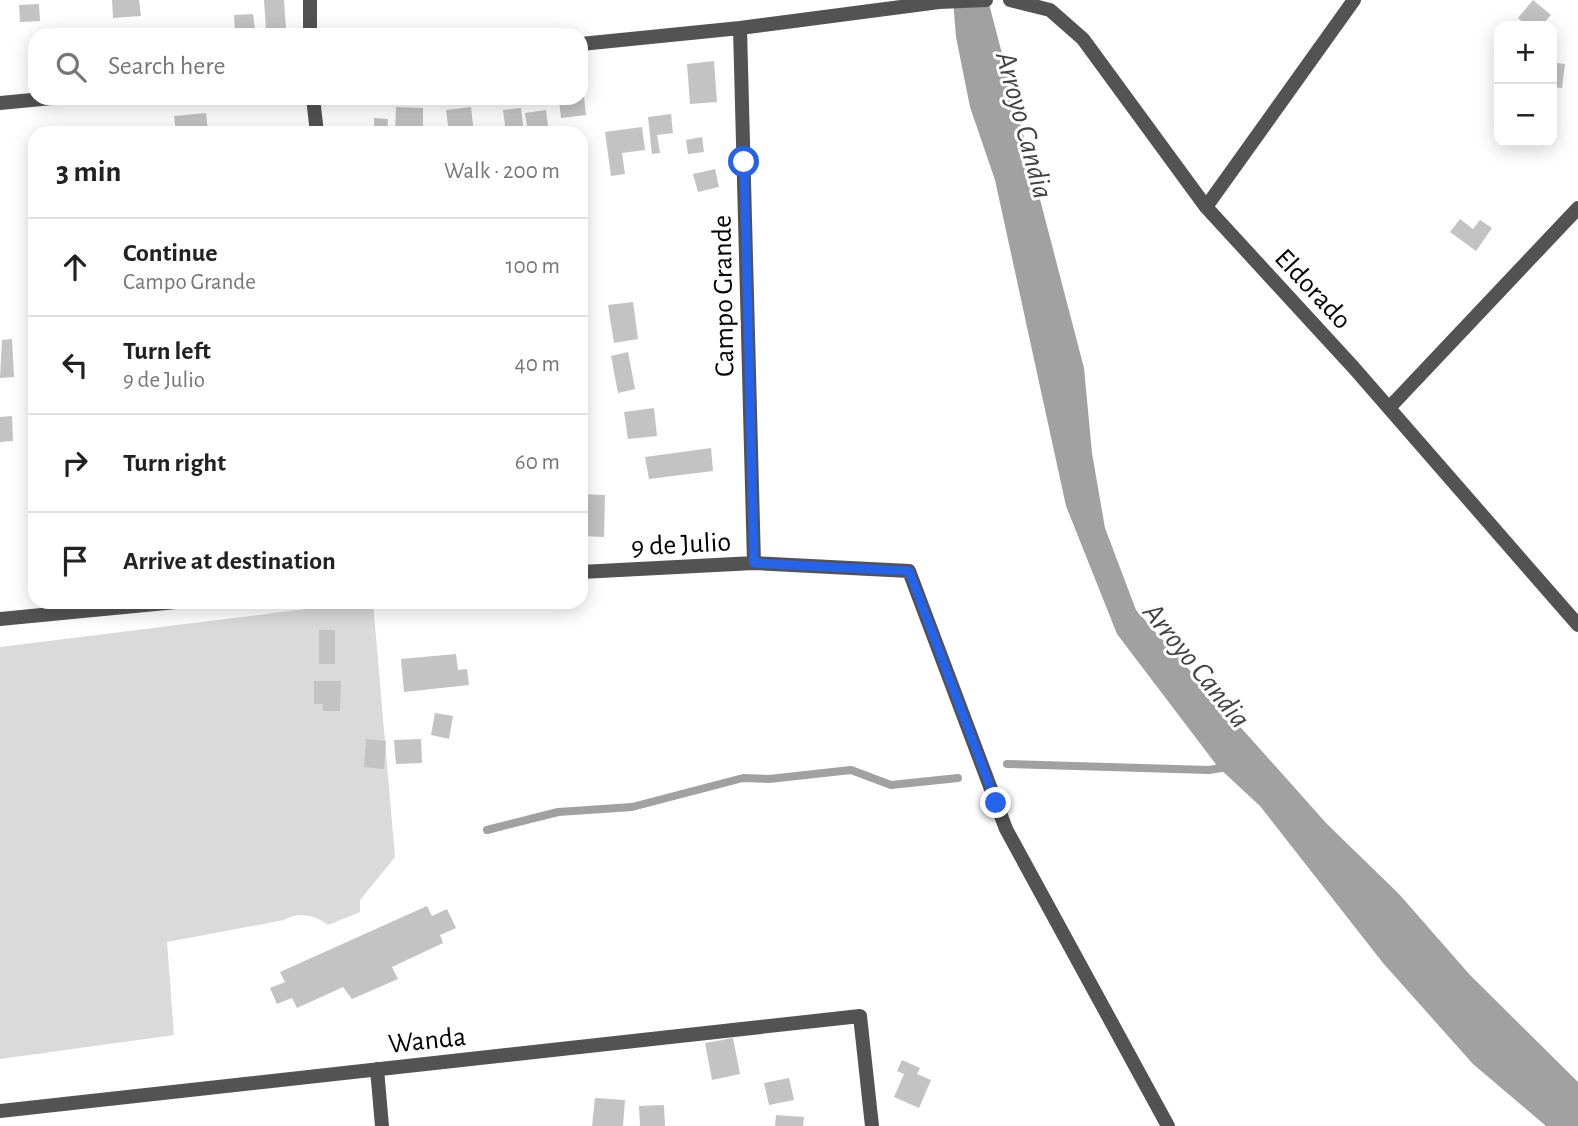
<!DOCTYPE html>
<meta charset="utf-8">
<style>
:root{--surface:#fff;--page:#f2f2f2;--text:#222;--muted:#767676;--line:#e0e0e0}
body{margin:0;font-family:"Alegreya Sans",sans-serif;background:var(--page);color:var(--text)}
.controls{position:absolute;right:21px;top:21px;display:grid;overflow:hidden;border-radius:14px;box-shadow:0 4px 18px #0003}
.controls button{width:63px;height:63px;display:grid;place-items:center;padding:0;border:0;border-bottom:2px solid var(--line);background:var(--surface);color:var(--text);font:35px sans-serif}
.stop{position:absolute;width:21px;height:21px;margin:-16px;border:5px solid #2563eb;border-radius:50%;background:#fff}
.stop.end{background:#2563eb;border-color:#fff;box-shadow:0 2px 7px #0008}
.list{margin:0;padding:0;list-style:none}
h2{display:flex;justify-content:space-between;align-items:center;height:91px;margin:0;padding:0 28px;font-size:30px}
h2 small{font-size:23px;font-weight:400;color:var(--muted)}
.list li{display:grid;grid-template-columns:46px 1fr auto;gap:21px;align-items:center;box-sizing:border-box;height:98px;padding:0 28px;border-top:2px solid var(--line)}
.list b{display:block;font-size:26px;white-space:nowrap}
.list p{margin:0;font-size:23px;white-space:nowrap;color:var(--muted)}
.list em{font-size:23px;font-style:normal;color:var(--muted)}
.icon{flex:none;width:38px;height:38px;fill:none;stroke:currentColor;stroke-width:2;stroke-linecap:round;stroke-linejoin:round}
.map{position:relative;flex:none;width:1578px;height:1126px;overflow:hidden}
.search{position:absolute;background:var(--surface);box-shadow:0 4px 18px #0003;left:28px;top:28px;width:560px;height:77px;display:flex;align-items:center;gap:18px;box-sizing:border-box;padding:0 24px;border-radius:21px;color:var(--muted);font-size:26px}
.panel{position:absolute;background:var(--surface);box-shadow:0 4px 18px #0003;left:28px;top:126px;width:560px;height:483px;border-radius:21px}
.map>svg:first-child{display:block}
.green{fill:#dadada}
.water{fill:#a1a1a1}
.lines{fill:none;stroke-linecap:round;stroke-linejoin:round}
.stream{stroke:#a1a1a1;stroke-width:8}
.building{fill:#c3c3c3}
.minor{stroke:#535353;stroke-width:14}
.route{stroke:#2563eb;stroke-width:9}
.labels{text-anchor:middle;stroke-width:6;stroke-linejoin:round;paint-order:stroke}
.street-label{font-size:28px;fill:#000;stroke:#fff}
.water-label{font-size:30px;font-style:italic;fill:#424242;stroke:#fff}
</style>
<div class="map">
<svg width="1578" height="1126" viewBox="0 0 1578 1126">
<rect width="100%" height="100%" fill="#fff"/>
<path class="green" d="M362,602H373L395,857L360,900V912L328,925C315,915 299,911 284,920L167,942L174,1035L0,1059V647Z"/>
<path class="water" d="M953,0H988L1084,368L1092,453L1105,528L1136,610L1327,824L1399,894L1470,975L1578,1082V1126H1546L1473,1064L1383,963L1260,806L1218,767L1117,634L1066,506L995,180L970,107L956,37Z"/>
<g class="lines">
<path class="stream" d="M1007,764L1209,770L1227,767
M487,830L558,812L632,807L743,778L769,779L851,770L891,785L958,778"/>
</g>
<path class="building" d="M112,0H139L141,16L113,18Z
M264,0H284L286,29L266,30Z
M1533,0L1551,15L1541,26H1528L1518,18Z
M39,4L40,21L20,22L19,5Z
M253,14L255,29L235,31L234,15Z
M714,61L717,102L690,104L687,64Z
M1556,63L1565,64L1562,88L1552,87Z
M584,97L586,115L561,118L559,100Z
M396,107L423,108V133H395Z
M471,107L474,133H449L446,110Z
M521,108L524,133H506L503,110Z
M546,110L549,133H528L525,113Z
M206,113L208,131L176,133L174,116Z
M671,114L673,133L657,135L660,153L652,154L648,117Z
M374,118L388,119L387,133H374Z
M642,127L645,150L622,153L625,174L611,176L605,132Z
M702,137L704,152L688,154L686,140Z
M715,169L719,187L698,192L693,174Z
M1460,219L1473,229L1480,220L1492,228L1476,251L1450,232Z
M633,302L638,339L614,343L608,305Z
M12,339L14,377L0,378L2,340Z
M628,352L635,389L618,393L611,356Z
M654,408L657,436L628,439L624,412Z
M12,416L13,441L0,442V417Z
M711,448L713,471L649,479L645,457Z
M581,494L605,495L604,537L581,536Z
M319,630H335V664H319Z
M456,654L458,670L467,669L469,685L404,692L401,659Z
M314,681H341L340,711H323V704H314Z
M435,713L453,716L449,739L431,735Z
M366,739L386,741L384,769L364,767Z
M421,739L422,763L396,764L394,740Z
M427,906L432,916L447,909L456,928L440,935L443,943L392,967L398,979L352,999L343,987L297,1008L292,998L277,1004L270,988L285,982L280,972Z
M733,1038L740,1074L712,1080L705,1043Z
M902,1060L920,1068L917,1074L931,1080L919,1108L894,1097L904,1074L897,1071Z
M789,1078L794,1100L769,1105L764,1083Z
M595,1098L625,1100L623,1126H592Z
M664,1105L665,1126H640L639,1106Z
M776,1115L804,1117L803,1126H775Z"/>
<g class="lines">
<path class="minor" d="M1010,0L1050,10L1083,39L1206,207L1354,368L1578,625
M740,28L754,563
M310,35V0
M581,44L740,28L939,2L986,0
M313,98L317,133
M0,103L52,98
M1206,207L1354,0
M1389,408L1578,208
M581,572L754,563L909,571L1006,829L1168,1126
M0,619L176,602
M377,1069L382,1126
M0,1111L860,1016L872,1126"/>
</g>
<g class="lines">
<path class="route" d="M744,162L754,563L909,571L996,803"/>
</g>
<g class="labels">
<g class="street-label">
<text transform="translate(1314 288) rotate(47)" y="10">Eldorado</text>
<text transform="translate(722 296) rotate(-91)" y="10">Campo Grande</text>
<text transform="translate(681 543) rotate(-3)" y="10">9 de Julio</text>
<text transform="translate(427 1039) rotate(-6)" y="10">Wanda</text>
</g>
<g class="water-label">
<text transform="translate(1025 125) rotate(75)" y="10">Arroyo Candia</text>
<text transform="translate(1197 665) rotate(51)" y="10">Arroyo Candia</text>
</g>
</g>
</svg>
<div class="controls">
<button>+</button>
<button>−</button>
</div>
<div class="stop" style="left:744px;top:162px"></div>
<div class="stop end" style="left:996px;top:803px"></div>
<div class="search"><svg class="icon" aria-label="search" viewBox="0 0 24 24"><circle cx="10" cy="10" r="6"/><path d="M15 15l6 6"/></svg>Search here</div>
<section class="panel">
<h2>3 min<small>Walk · 200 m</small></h2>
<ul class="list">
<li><svg class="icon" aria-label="ahead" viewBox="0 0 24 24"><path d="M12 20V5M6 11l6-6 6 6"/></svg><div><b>Continue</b><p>Campo Grande</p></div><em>100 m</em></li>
<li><svg class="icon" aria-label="left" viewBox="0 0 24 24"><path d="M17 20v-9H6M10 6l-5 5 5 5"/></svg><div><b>Turn left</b><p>9 de Julio</p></div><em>40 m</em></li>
<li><svg class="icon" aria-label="right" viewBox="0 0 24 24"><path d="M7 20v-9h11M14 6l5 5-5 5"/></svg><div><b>Turn right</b></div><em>60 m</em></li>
<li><svg class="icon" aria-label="arrive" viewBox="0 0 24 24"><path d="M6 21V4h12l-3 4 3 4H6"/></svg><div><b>Arrive at destination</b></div></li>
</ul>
</section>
</div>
